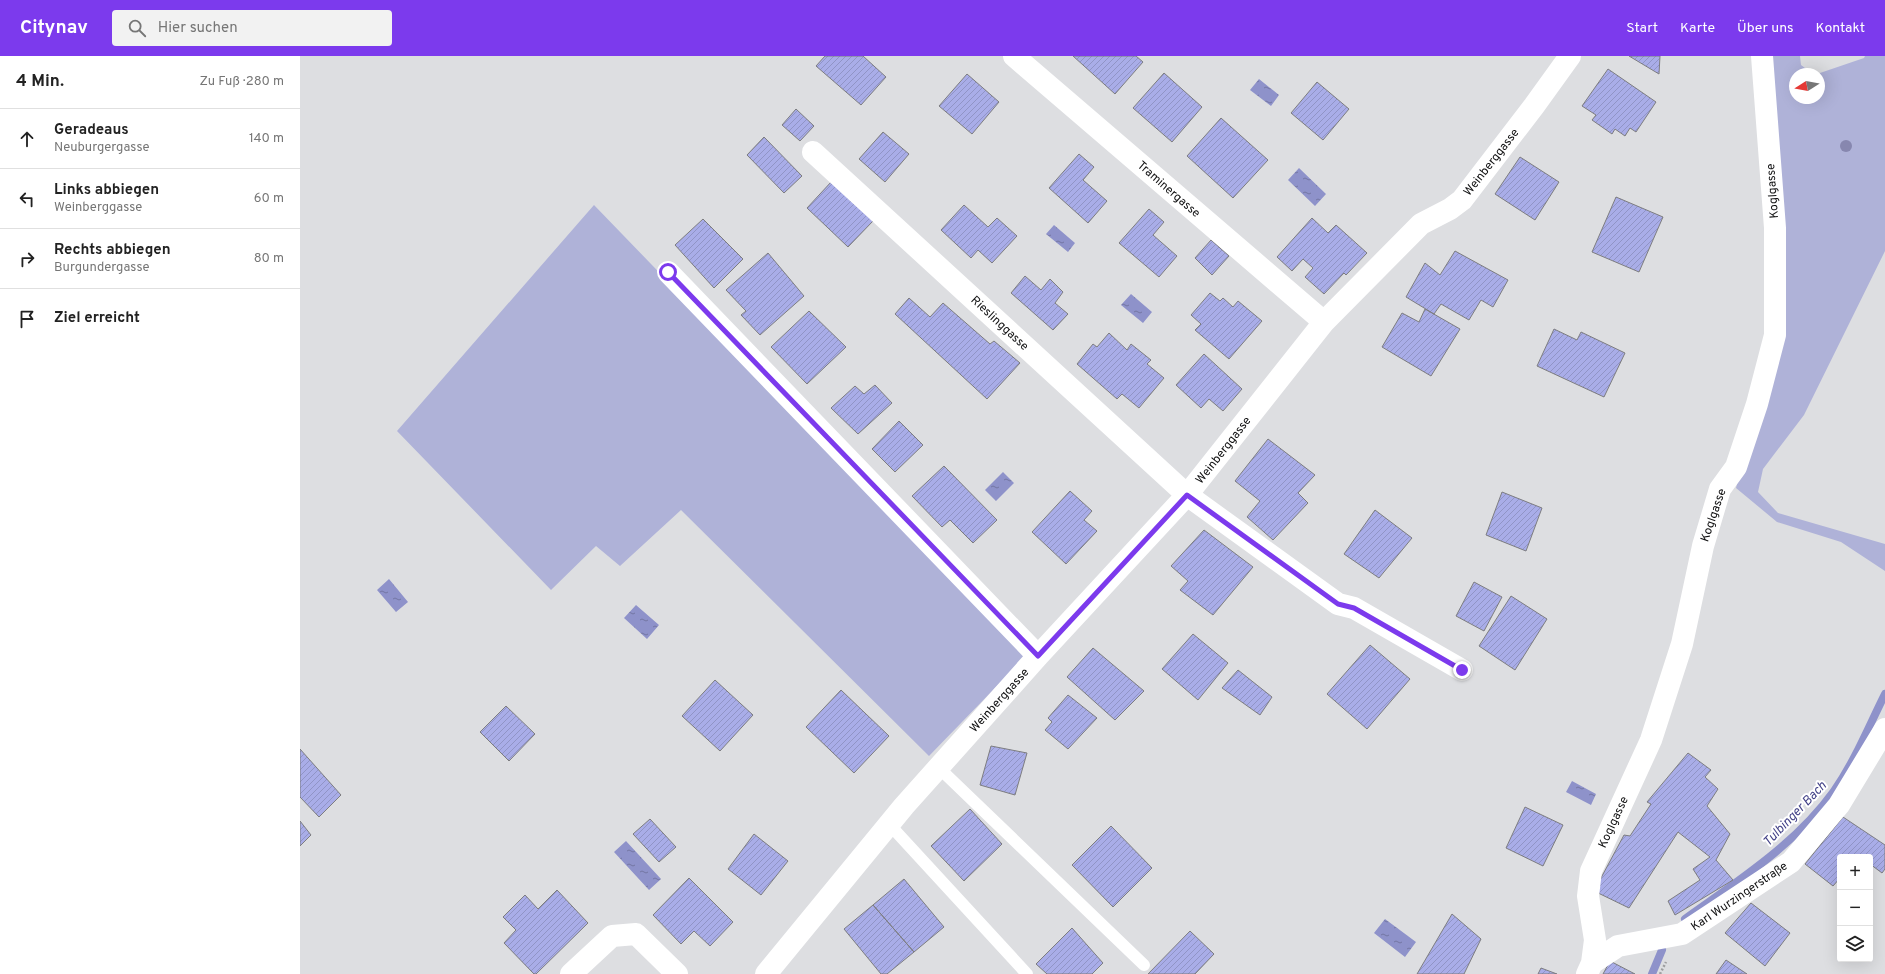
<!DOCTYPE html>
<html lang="de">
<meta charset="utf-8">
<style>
:root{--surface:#fff;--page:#f2f2f2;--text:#222;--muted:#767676;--line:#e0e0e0;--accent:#7c3aed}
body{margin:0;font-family:Overpass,sans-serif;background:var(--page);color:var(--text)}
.controls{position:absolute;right:12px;bottom:12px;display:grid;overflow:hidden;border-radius:4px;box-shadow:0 4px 16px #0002}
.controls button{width:36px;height:36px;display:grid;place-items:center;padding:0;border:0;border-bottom:1px solid var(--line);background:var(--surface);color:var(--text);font:20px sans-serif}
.compass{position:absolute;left:1489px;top:12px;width:36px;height:36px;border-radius:50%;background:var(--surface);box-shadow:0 4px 16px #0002;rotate:259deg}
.stop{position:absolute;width:12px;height:12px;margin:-9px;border:3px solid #7c3aed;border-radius:50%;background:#fff}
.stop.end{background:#7c3aed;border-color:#fff;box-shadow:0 1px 4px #0008}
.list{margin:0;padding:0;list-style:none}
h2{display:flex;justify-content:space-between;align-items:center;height:52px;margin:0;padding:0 16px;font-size:17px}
h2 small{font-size:13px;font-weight:400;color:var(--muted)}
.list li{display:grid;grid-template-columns:26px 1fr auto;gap:12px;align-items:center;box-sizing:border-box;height:60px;padding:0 16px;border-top:1px solid var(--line)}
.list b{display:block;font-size:15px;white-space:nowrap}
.list p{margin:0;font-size:13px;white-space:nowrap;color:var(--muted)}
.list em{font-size:13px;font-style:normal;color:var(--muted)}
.icon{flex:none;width:22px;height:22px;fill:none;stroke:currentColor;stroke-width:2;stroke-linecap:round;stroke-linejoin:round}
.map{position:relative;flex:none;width:1585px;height:918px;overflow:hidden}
header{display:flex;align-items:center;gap:24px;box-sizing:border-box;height:56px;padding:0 20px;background:var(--accent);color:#fff}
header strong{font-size:19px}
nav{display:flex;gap:22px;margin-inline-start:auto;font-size:14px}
.search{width:280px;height:36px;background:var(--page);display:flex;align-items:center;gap:10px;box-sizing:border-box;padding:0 14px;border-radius:4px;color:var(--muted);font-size:15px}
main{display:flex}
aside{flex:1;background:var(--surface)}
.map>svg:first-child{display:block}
.grass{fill:#afb2d8}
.water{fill:url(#water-ripples)}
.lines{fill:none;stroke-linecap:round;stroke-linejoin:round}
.stream{stroke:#8e92ca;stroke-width:8}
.building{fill:url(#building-hatch);stroke:#7d7d80}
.path{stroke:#9d9ea0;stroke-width:2.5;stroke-dasharray:2 2;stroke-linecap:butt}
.service{stroke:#fff;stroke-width:12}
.minor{stroke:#fff;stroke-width:22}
.tree{fill:#8787af}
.route{stroke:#7c3aed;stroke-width:5}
.labels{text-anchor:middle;stroke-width:4;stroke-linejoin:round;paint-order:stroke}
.street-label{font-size:12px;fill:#101011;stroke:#fff}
.water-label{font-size:13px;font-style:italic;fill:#424187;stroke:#fff}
</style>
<header>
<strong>Citynav</strong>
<div class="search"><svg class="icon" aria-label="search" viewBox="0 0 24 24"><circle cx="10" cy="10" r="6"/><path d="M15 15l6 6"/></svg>Hier suchen</div>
<nav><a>Start</a><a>Karte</a><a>Über uns</a><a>Kontakt</a></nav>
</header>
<main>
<aside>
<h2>4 Min.<small>Zu Fuß · 280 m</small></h2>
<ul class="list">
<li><svg class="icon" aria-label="ahead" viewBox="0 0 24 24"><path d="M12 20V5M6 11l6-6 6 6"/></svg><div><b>Geradeaus</b><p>Neuburgergasse</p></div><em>140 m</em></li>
<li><svg class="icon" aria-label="left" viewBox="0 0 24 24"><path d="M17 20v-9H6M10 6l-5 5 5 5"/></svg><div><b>Links abbiegen</b><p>Weinberggasse</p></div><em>60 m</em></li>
<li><svg class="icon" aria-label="right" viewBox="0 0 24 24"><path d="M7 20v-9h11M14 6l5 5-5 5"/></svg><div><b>Rechts abbiegen</b><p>Burgundergasse</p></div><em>80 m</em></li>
<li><svg class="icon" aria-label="arrive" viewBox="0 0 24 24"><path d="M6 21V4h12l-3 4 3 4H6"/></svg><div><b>Ziel erreicht</b></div></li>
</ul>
</aside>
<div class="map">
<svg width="1585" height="918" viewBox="0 0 1585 918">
<defs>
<pattern id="water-ripples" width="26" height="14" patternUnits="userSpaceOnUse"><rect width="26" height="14" fill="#8e92ca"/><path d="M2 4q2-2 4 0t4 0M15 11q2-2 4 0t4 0" fill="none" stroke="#7376a3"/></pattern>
<pattern id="building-hatch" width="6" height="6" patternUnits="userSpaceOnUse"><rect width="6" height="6" fill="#a9ade8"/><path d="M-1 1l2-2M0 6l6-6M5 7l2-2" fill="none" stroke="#9094c6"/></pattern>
</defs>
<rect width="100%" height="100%" fill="#dddee1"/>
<path class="grass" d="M1467,0H1500L1501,9L1513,18H1495V42H1519V18H1517L1564,2L1565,0H1585V195L1504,359L1463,413L1458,436L1478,457L1585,488V515L1541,486L1477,466L1436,432L1442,407L1478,304Z
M294,149L728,598L629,700L381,454L320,510L296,490L251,534L97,375Z"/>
<path class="water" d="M959,23L979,39L971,50L950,34Z
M999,112L1026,138L1015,150L988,124Z
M754,169L775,187L768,196L746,178Z
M831,238L852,256L843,267L821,249Z
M703,416L714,427L696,445L685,434Z
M89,523L108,546L96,556L77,534Z
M336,549L359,569L347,583L324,562Z
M1272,725L1296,738L1291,749L1266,736Z
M326,785L361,823L349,834L314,796Z
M1085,863L1116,886L1105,901L1074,877Z"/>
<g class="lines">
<path class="stream" d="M1385,863C1438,825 1496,788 1534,735C1555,705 1569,670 1585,638
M1352,918L1362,894"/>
</g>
<path class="building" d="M525,0H563L586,21L561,49L516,10Z
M773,0H836L843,6L815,38Z
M1329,0H1360L1359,18Z
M1308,13L1356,46L1336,76L1330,72L1325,80L1315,73L1312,78L1292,64L1296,59L1282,50Z
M864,17L902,51L872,86L833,52Z
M667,18L699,46L672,78L639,50Z
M1017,26L1049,53L1023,84L991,57Z
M496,53L514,70L500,85L482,69Z
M921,62L968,104L933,142L887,100Z
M583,76L609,98L585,126L559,103Z
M464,81L502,120L484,137L447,99Z
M779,98L794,111L783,124L807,145L788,167L749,132Z
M1220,101L1259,126L1235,164L1195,138Z
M532,125L573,165L548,191L507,152Z
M1316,141L1363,161L1339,216L1292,196Z
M664,149L688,171L697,162L717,180L692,207L678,194L671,202L641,174Z
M849,153L864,166L853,179L877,200L859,221L819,187Z
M1012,162L1028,177L1036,169L1067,197L1046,219L1044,217L1024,238L1005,221L1013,212L1003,203L992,215L977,201Z
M403,163L443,203L414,232L375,189Z
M911,184L929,200L912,219L895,202Z
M1155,195L1208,224L1193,251L1181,244L1169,264L1141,248L1134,258L1106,241L1125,207L1140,219Z
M468,197L504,240L460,279L441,259L446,255L426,234Z
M725,220L741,234L750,223L763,236L755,247L768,258L753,274L711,237Z
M910,237L920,245L923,242L933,251L938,245L962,265L929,303L895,274L901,268L891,259Z
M609,242L630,261L643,247L690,288L694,285L720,307L687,343L595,258Z
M1125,253L1160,273L1131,320L1082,291L1102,257L1119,266Z
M509,255L546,291L507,328L471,291Z
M1254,273L1277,284L1281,276L1325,297L1304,341L1237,310Z
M809,277L827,294L831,288L851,304L847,308L864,322L839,352L822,338L817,343L777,308L793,288L797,291Z
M904,298L942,333L923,355L909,343L901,352L876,329Z
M575,329L592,347L558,378L531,352L555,330L564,338Z
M599,365L623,389L595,416L572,393Z
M968,383L1015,419L998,437L1008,447L973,484L947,461L960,445L935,425Z
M644,410L697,464L673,487L650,464L642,471L612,440Z
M770,435L792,455L784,464L797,475L766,508L732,476Z
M1202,436L1242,452L1226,495L1186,479Z
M1075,454L1112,482L1079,522L1044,498Z
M904,474L953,511L913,559L880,534L888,525L871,510Z
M1174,526L1202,541L1184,575L1156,560Z
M1211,540L1247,563L1215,614L1179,590Z
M893,578L928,607L898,644L862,613Z
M1070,589L1110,623L1067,673L1027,638Z
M793,592L844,635L815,664L767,621Z
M938,614L972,641L960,659L922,632Z
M415,624L453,659L420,695L382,660Z
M541,634L589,680L554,717L506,671Z
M768,639L797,662L768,693L745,674L752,666L748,662Z
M206,650L235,678L209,705L180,676Z
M691,690L727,697L715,739L680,729Z
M0,693L41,739L19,761L0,741Z
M1388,697L1411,714L1405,721L1418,733L1407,750L1430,778L1416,804L1433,824L1375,859L1368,845L1400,824L1393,813L1410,801L1378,776L1329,852L1294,835L1324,779L1330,780L1351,748L1347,746Z
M1225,751L1263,769L1243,810L1206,792Z
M670,753L702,788L664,825L631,790Z
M1543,761L1585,789V813L1582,817L1570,808V801H1540V822L1533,830L1505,808Z
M350,763L376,791L359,806L333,778Z
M0,765L11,779L0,790Z
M811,770L852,812L813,851L772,809Z
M454,778L488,805L461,839L428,813Z
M389,822L433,866L410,890L394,875L381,888L353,859Z
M604,823L644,871L614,896L573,849Z
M257,834L288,867L236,918H234L204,887L216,874L203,861L225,839L238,853Z
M1451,847L1490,877L1465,910L1425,877Z
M573,849L614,896L587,918H581L544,873Z
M1152,858L1181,883L1164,918H1117Z
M772,872L803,907L792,918H747L736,908Z
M890,875L914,898L895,918H848Z
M1426,904L1447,918H1416Z
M1310,905L1335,918H1303Z
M1241,912L1257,918H1238Z"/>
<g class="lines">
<path class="path" d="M1360,918L1366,906"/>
<path class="service" d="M638,711L844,909
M589,768L727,918"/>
<path class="minor" d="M714,0L1024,266
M513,96L887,439L1038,548L1054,552L1162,614
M368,216L738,600
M1292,907L1318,890L1382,878L1491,806L1539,749L1585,673
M271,918L312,880L336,878L377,918
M466,918L604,750L738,600L887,439L1024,266L1121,168L1150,153L1162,144L1234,50L1270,0
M1287,918L1292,907L1295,884L1288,840L1291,815L1351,684L1382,588L1403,490L1420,433L1436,411L1457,348L1475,279V172L1462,0"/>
</g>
<circle class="tree" cx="1546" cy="90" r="6"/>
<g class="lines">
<path class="route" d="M368,216L738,600L887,439L1038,548L1054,552L1162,614"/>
</g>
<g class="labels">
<g class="street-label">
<text transform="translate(1191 106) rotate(-52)" y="4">Weinberggasse</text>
<text transform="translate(869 133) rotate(41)" y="4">Traminergasse</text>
<text transform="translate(1472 135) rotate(-94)" y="4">Koglgasse</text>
<text transform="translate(700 267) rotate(43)" y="4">Rieslinggasse</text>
<text transform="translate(923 394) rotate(-52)" y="4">Weinberggasse</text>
<text transform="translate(1413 459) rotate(-71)" y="4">Koglgasse</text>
<text transform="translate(699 644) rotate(-48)" y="4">Weinberggasse</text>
<text transform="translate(1313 766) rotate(-65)" y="4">Koglgasse</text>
<text transform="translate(1439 840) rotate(-34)" y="4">Karl Wurzingerstraße</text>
</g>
<g class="water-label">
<text transform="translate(1494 757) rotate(-46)" y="5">Tulbinger Bach</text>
</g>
</g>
</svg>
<div class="controls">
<button>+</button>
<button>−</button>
<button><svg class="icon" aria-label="layers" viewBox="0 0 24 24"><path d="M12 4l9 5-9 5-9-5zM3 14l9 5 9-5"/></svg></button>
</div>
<svg class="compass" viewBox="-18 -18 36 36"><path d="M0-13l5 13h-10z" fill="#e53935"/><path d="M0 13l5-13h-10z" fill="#767676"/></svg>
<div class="stop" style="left:368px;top:216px"></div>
<div class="stop end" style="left:1162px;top:614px"></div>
</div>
</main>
